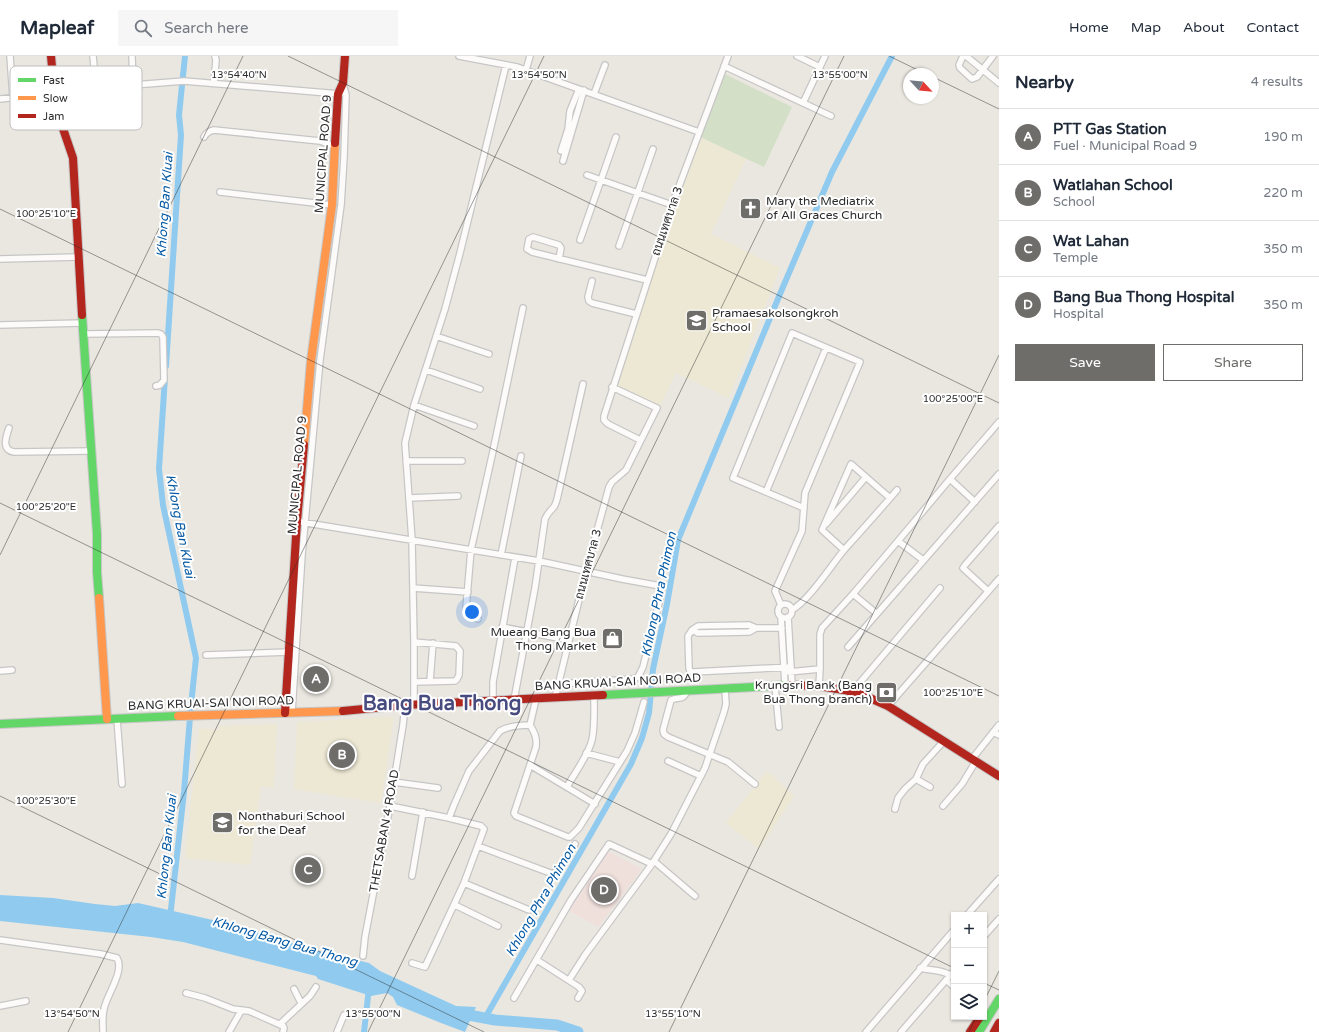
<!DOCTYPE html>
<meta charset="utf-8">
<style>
:root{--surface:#fff;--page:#f6f6f7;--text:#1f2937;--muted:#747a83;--line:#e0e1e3;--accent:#6e6d6a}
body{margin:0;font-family:"Varela Round",Sarabun,sans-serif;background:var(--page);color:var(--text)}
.controls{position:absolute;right:12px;bottom:12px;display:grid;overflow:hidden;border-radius:0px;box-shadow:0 1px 3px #0004}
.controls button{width:36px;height:36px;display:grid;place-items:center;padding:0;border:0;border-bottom:1px solid var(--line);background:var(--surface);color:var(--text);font:20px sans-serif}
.compass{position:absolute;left:903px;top:12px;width:36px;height:36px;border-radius:50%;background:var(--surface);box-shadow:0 1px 3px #0004;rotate:116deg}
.you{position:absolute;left:472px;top:556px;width:14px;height:14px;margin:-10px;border:3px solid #fff;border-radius:50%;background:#1a73e8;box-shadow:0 0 0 6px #1a73e833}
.badge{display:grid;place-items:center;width:26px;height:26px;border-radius:50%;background:var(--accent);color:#fff;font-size:13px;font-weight:700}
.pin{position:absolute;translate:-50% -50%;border:2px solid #fff;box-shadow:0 1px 4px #0006}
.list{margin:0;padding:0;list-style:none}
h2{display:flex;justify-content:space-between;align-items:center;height:52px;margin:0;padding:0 16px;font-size:17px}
h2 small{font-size:13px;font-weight:400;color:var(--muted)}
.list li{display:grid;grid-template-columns:26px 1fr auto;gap:12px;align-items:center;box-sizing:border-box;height:56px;padding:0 16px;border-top:1px solid var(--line)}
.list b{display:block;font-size:15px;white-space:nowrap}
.list p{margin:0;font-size:13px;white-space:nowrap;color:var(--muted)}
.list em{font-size:13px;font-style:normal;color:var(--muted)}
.actions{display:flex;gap:8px;padding:12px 16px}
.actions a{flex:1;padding:9px 0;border:1px solid var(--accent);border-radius:0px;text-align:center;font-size:14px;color:var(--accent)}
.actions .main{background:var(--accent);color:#fff}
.icon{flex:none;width:22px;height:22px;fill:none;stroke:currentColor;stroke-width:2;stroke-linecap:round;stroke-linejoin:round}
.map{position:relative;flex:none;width:999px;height:976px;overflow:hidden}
header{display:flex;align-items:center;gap:24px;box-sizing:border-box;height:56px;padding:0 20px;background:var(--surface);border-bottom:1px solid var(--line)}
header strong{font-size:19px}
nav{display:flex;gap:22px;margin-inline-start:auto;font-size:14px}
.search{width:280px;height:36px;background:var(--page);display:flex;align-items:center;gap:10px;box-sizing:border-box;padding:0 14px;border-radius:0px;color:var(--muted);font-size:15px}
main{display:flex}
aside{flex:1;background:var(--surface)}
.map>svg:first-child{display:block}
.education{fill:#ede8d4}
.medical{fill:#f0e0dc}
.cemetery{fill:#d3dfc7}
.water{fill:#90cbef}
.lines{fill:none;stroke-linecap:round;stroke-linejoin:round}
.canal{stroke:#90cbef;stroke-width:6}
.river{stroke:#90cbef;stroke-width:11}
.street-casing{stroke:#c7c6c6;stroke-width:8}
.fast-casing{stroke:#c7c6c6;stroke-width:10}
.slow-casing{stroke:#c7c6c6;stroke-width:10}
.jam-casing{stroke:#c7c6c6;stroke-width:10}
.street{stroke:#fcfbfa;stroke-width:5.5}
.fast{stroke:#63d668;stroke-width:8}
.slow{stroke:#ff974d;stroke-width:8}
.jam{stroke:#b3261e;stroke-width:8}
.ticks{fill:none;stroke:#2b2b2b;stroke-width:1;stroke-opacity:0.45}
.labels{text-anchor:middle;stroke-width:4;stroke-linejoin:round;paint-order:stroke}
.street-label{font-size:12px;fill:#2b2b2b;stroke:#fff}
.poi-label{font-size:12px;fill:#2b2b2b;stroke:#fff;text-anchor:start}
.water-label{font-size:13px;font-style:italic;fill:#055aa5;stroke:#fff}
.town-label{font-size:20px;font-weight:bold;fill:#484b7f;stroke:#fff}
.key{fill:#fff;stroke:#bfbfbf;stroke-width:1}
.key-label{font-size:11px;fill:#2b2b2b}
.ticks-label{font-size:10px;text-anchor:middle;fill:#2b2b2b;stroke:#fff;stroke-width:4;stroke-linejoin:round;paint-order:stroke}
</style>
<header>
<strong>Mapleaf</strong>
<div class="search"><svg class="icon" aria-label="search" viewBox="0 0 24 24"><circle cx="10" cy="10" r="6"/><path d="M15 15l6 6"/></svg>Search here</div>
<nav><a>Home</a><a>Map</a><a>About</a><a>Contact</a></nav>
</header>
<main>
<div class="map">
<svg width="999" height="976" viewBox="0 0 999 976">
<rect width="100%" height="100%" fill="#eae7e0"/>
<path class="education" d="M698,80L746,103L711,178L780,212L729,342L676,317L659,352L613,329Z
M394,661L381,747L294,733L297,666Z
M277,668L274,732L261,730L250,809L185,802L199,672L219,674V670Z
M767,715L794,740L759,793L726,767Z"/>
<path class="medical" d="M606,794L642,813L598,871L569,855Z"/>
<path class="cemetery" d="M723,17L792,51L764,111L698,80Z"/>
<path class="water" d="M0,839L53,842L95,848L115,850L138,847L239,870L255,876L308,892L369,907L380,915L456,950L476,951L465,976L441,967L397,949L393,941L387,937L371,940L318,923L316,920L183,886L151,881L0,865Z"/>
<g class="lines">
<path class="canal" d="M166,310L181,79L179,59L185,0
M165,321L159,413L163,449L196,602L191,649L184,736L170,862
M485,962L631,708L642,682L649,657L653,613L667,548L678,484L780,238L832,116L892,0
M364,976L369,932"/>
<path class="river" d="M458,957L495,964L557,969L578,976"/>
<defs>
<path id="street" d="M10,0L13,42
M93,0L96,32
M132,0L133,29
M459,0L517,11L699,76
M797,0L820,11
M963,0L959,9L960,12L972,23L977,21L993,0
M966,0L999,27
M724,10L831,60
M526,14L530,0
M214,27L216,4L215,0
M594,38L605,9
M0,43L96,32L184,25L340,38
M803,47L825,0
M204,81C206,77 209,75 214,74L320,85L336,91
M561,95L568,73L570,55L579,33
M563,105L584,34
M587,119L672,149
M220,136L332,149
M580,184L616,81
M619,190L653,93
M0,203L78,201
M559,203L561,192L559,189L533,181L529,183L527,193L532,196L647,224
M592,225L588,241L589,245L592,247L636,258
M0,269L83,267
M84,278L158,277L161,278L163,281L164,324L160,329L156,330
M436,280L489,298
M426,314L480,333
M414,349L474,370
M9,372C6,381 1,394 14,396L91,395
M640,384L608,368L604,364V360L672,149L728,0
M406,405H462
M950,423L999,366
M766,436L826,292
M409,442L458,440
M301,466L539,505L622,523L655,529C660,531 661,534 661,539L643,611L638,621L633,623L558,628
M826,468L866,421
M898,485L950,423L975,446
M844,494L822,474L851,408L890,442
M501,499L521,400
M413,532L468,536
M988,535L963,512L965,509L999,470
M853,538L898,485L923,504
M778 555a7 7 0 1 1 14 0a7 7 0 1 1-14 0Z
M781,549L775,535L802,475L805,437L860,306L792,277L733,422L804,452
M792,554C810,543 830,511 844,494C862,474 880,454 897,434
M788,561L792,629
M781,562L785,629
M478,563L471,560L466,552L471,494L493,395L523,252
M502,571L568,584
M756,572L749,569L698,570L692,574L688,580L689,612L690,615L693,616L791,611
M692,574L698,577L749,576L756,572H782
M414,586L456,590L460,595L459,619L457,623L455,625L414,626
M848,591L999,418
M206,599L289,596
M0,615L12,614
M789,616L820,613
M430,625L433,587
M775,630L779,671
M819,630L820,613V578L822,572L853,538L876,557
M687,635C682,646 679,640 671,644L663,674L664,678L668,681L728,706L755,728
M852,636L940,532
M555,642L586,515L609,431L612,426L626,414L657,352L612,331
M536,643L530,669C535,677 537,682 536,691L514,757L516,760L568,781H570L579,772L627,695L635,677L644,646
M514,644L535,532L545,463C547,458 549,456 553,452C556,449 557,444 558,439L583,328
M493,645V626L515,502
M414,649V586L412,484L405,387L414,349L445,253L460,197L506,9
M888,650L999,523
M292,656L302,499L320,304L341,149L344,101L346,39L343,28
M117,663L122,728
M993,676L999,679
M586,697L620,706
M972,703L999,669
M668,705L701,720
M530,709L595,748
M916,723L930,731
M394,726L438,732
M567,731C575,716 588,700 592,684C595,670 594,654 594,640
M390,750L449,762L481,770L484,773L464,827L425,911L412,907
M943,750L962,728L976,705
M895,753L898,742L905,733L916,723L923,708L944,685
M449,762L454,749L469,715L500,675C509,670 521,669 530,669
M478,790L553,818L557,815L575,788
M654,805L695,840
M412,820L423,756
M464,827L529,854
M455,849L498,870
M967,859L999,823
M984,880L999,863
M0,884L101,898L117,902C125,915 106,940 104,953C102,961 103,969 103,976
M363,900L365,881L390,750L403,669L405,649
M537,904L579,931L582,935L578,942
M920,912C932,915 940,913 950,919
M569,924L585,899L652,808L671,778L705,712L724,656L726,648L725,633
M946,924L954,931
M294,933L301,947
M186,937L205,942L233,953L249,955L283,970L284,972L283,976
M514,942L571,844L609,788L652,808
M0,950L26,945
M280,968L310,940L316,931
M229,976L241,955
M337,976L344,959
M866,976L954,874
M901,976L954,915"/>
<path id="fast" d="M82,259L97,478V516L99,542
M603,639L790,629
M0,668L178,660
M979,976L999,943"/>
<path id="slow" d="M304,389L311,305L332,149L335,87
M99,542L107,663
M178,660L343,655"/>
<path id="jam" d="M51,0L54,33L58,58L73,102L82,259
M335,87L338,38L343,27L345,0
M790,629L819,630L844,634L863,639L888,650L999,720
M343,655L405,649L603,639
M285,657L297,465L304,389
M970,976L980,961
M994,976L999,967"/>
</defs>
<use href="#street" class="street-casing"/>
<use href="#fast" class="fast-casing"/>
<use href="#slow" class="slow-casing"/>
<use href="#jam" class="jam-casing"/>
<use href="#street" class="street"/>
<use href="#fast" class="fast"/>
<use href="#slow" class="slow"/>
<use href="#jam" class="jam"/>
</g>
<path class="ticks" d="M288,0L999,347M889,0L926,18M933,21L999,53M0,153L999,640M0,447L954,912M0,499L243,0M0,740L484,976M984,927L999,934M984,945L999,915M68,976L544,0M368,976L844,0M669,976L999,299M969,976L976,961"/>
<defs>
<symbol id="church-square" viewBox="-11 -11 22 22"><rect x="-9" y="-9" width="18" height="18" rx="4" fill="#6e6d6a" stroke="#fff"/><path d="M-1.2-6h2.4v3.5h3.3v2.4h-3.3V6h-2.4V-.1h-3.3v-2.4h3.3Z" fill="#fff"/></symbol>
<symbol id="school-square" viewBox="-11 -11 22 22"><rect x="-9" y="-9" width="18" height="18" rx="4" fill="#6e6d6a" stroke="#fff"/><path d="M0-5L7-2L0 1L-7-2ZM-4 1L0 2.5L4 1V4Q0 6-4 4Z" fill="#fff"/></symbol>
<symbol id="shop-square" viewBox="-11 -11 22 22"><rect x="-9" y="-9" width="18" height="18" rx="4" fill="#6e6d6a" stroke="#fff"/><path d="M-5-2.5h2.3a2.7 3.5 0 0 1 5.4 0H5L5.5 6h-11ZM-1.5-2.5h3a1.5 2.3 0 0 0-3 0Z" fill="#fff"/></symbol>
<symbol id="bank-square" viewBox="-11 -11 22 22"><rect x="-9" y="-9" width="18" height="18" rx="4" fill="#6e6d6a" stroke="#fff"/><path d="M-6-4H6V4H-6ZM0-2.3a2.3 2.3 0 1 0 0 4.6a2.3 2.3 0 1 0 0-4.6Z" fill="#fff"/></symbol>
</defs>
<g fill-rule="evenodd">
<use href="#church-square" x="738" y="140" width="25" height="25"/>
<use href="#school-square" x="684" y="252" width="25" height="25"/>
<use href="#shop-square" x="600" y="570" width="25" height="25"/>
<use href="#bank-square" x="874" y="624" width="25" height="25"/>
<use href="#school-square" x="210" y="754" width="25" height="25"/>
</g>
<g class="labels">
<g class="street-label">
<text transform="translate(323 98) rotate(-86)" y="4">MUNICIPAL ROAD 9</text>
<text transform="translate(667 165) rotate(-71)" y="4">ถนนเทศบาล 3</text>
<text transform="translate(297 419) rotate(-85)" y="4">MUNICIPAL ROAD 9</text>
<text transform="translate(588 508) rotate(-75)" y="4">ถนนเทศบาล 3</text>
<text transform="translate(618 626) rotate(-3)" y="4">BANG KRUAI-SAI NOI ROAD</text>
<text transform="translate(211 647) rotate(-2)" y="4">BANG KRUAI-SAI NOI ROAD</text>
<text transform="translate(384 775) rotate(-80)" y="4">THETSABAN 4 ROAD</text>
</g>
<g class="poi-label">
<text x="766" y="149">Mary the Mediatrix<tspan x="766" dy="14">of All Graces Church</tspan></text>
<text x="712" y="261">Pramaesakolsongkroh<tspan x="712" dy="14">School</tspan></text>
<text x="596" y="580" text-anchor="end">Mueang Bang Bua<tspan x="596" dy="14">Thong Market</tspan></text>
<text x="872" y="633" text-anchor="end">Krungsri Bank (Bang<tspan x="872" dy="14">Bua Thong branch)</tspan></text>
<text x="238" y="764">Nonthaburi School<tspan x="238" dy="14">for the Deaf</tspan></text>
</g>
<g class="water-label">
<text transform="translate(164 149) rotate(-86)" y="5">Khlong Ban Kluai</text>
<text transform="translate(181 470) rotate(79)" y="5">Khlong Ban Kluai</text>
<text transform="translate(658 538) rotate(-78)" y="5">Khlong Phra Phimon</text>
<text transform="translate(166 791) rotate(-84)" y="5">Khlong Ban Kluai</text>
<text transform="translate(540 844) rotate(-60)" y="5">Khlong Phra Phimon</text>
<text transform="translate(285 885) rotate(16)" y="5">Khlong Bang Bua Thong</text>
</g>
<g class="town-label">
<text x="442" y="654">Bang Bua Thong</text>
</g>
</g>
<rect x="10" y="10" width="132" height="64" rx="6" class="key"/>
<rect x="18" y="22" width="18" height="4" fill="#63d668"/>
<rect x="18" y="40" width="18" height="4" fill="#ff974d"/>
<rect x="18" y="58" width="18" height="4" fill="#b3261e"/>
<g class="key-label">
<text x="43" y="28">Fast</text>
<text x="43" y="46">Slow</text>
<text x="43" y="64">Jam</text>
</g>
<g class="ticks-label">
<text x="539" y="22">13°54'50"N</text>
<text x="840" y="22">13°55'00"N</text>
<text x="239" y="22">13°54'40"N</text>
<text x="46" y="161">100°25'10"E</text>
<text x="953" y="346">100°25'00"E</text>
<text x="46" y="454">100°25'20"E</text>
<text x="953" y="640">100°25'10"E</text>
<text x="46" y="748">100°25'30"E</text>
<text x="72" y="961">13°54'50"N</text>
<text x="373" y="961">13°55'00"N</text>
<text x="673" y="961">13°55'10"N</text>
</g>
</svg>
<div class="controls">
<button>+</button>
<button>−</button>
<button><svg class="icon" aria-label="layers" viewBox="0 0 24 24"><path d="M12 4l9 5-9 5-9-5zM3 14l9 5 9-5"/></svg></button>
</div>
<svg class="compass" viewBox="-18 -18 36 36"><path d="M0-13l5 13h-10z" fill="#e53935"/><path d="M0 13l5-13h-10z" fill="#747a83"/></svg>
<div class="you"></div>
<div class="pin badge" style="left:316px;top:623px">A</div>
<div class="pin badge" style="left:342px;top:699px">B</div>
<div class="pin badge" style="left:308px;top:814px">C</div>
<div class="pin badge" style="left:604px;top:834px">D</div>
</div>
<aside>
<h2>Nearby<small>4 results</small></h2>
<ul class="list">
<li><span class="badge">A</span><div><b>PTT Gas Station</b><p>Fuel · Municipal Road 9</p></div><em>190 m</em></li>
<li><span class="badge">B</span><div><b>Watlahan School</b><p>School</p></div><em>220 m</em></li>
<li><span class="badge">C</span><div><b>Wat Lahan</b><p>Temple</p></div><em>350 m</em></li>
<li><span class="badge">D</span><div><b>Bang Bua Thong Hospital</b><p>Hospital</p></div><em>350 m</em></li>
</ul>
<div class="actions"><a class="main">Save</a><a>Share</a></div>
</aside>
</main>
